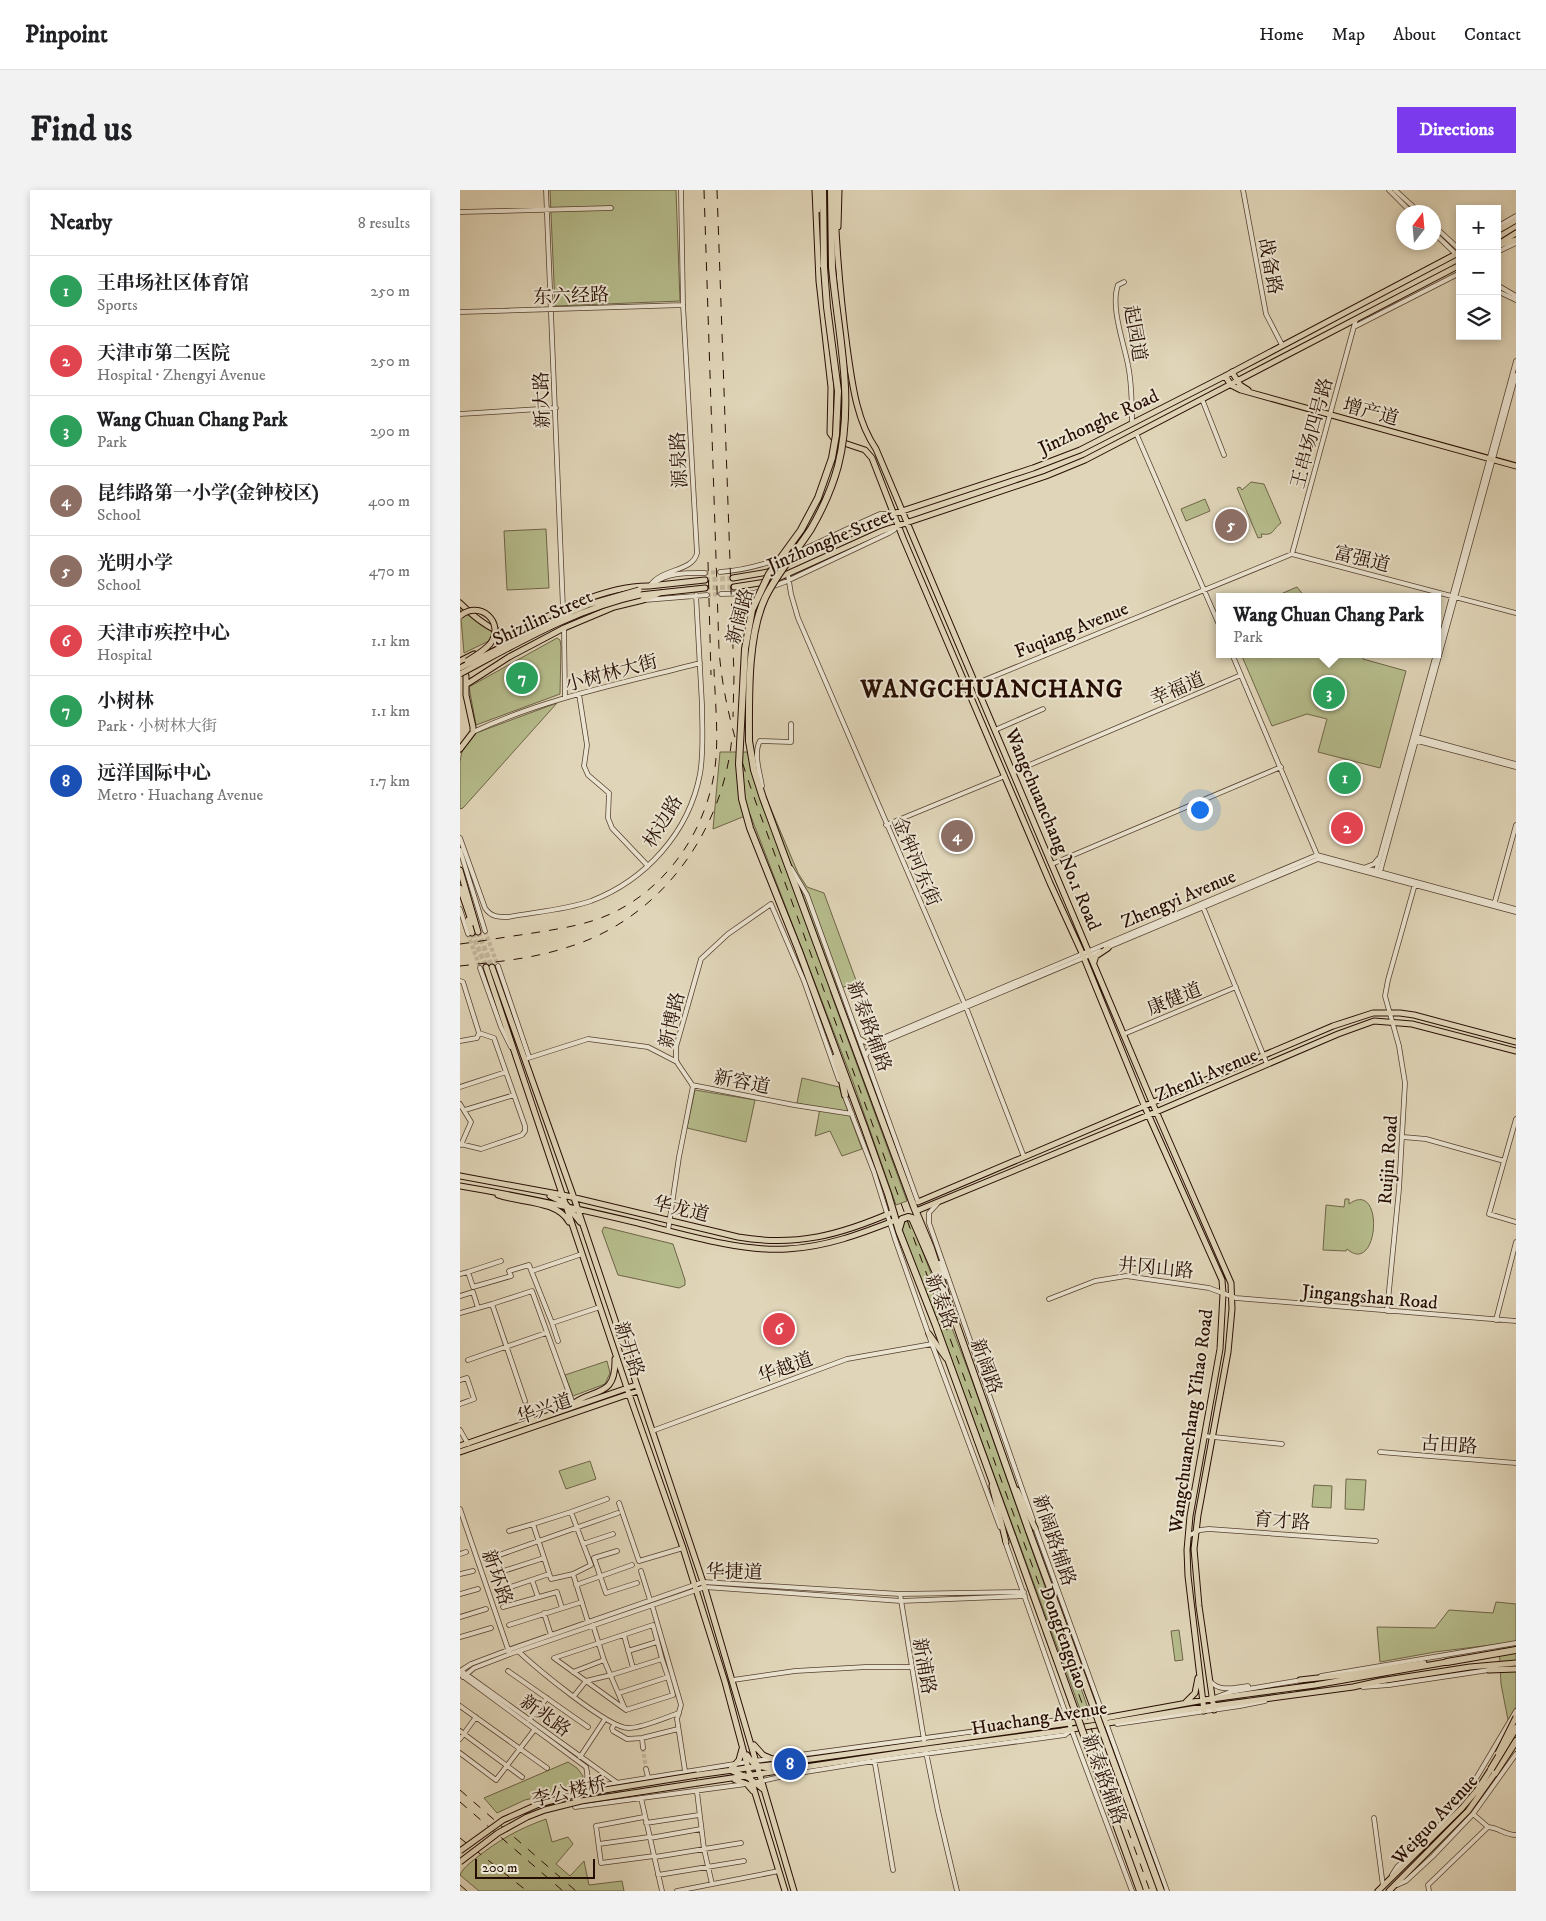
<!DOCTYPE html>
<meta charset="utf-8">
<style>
:root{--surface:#fff;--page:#f2f2f2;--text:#202124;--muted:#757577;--line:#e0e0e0;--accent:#7c3aed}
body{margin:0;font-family:"IM FELL DW Pica","Noto Serif SC",serif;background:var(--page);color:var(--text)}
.controls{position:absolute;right:15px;top:15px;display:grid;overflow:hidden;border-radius:0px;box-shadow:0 2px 8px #0003}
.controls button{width:45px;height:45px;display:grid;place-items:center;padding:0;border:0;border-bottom:1px solid var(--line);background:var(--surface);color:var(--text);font:25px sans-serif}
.compass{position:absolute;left:936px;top:15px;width:45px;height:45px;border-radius:50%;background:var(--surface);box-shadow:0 2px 8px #0003;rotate:16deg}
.scale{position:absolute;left:15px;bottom:12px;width:120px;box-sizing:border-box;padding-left:5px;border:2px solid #270e03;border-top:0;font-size:14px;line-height:18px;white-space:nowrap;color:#270e03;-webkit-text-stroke:4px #ebe4d1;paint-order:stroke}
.you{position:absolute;left:739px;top:619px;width:18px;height:18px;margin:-12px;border:4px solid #fff;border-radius:50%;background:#1a73e8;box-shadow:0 0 0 8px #1a73e833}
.badge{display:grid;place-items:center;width:32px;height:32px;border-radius:50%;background:var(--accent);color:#fff;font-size:16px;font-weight:700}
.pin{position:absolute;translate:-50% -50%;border:2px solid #fff;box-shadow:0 1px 5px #0006}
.popup{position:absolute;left:756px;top:403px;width:225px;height:65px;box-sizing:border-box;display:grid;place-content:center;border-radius:0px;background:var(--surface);filter:drop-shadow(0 1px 4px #0005);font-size:16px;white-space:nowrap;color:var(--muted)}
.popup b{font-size:19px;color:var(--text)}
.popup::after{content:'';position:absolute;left:50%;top:100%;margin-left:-10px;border:10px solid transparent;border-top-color:var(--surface)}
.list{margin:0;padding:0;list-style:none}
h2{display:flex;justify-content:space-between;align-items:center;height:65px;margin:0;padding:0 20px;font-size:21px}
h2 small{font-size:16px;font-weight:400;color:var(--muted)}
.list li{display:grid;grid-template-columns:32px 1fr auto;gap:15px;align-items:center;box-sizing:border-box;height:70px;padding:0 20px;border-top:1px solid var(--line)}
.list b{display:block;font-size:19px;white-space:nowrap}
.list p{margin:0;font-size:16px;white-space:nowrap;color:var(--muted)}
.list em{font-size:16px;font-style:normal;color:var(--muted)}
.icon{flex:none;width:28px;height:28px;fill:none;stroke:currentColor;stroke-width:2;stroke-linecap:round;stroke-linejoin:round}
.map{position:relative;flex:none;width:1056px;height:1701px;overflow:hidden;border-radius:0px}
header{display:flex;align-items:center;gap:30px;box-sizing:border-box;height:70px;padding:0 25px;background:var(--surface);border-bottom:1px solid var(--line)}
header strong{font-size:24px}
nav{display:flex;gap:28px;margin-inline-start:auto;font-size:18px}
.intro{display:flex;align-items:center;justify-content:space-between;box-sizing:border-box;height:120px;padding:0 30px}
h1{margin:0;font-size:35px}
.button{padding:12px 22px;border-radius:0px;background:var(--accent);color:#fff;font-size:18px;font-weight:700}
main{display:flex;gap:30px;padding:0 30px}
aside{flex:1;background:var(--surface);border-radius:0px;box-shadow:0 2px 8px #0003}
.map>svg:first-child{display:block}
.green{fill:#b6bc8c;stroke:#6e6548}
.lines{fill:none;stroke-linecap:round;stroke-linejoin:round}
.minor-tunnel{stroke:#c4b79d;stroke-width:4;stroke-dasharray:4 2;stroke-linecap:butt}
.major-tunnel{stroke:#c4b79d;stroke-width:5;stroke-dasharray:5 2.5;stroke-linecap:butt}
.minor-casing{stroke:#554030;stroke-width:5.5}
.major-casing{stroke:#270e03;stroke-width:7}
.highway-casing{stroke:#270e03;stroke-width:8}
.minor{stroke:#ebe4d1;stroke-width:4}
.major{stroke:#e0d5b8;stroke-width:5}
.highway{stroke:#e0d5b8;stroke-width:6}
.rail{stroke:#270e03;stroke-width:1;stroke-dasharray:9 9;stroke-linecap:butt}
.major-bridge-casing{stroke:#270e03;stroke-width:7;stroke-linecap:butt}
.highway-bridge-casing{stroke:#270e03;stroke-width:8;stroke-linecap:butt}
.major-bridge{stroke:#e0d5b8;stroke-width:5}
.highway-bridge{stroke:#e0d5b8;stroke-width:6}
.labels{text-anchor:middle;stroke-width:4;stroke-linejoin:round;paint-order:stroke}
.street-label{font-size:19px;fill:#270e03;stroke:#ebe4d1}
.district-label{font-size:24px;font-weight:bold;letter-spacing:1px;fill:#270e03;stroke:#ebe4d1}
</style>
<header>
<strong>Pinpoint</strong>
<nav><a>Home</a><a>Map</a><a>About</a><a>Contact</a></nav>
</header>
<div class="intro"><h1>Find us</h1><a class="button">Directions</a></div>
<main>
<aside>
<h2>Nearby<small>8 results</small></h2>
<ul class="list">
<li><span class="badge" style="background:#2e9e5b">1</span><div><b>王串场社区体育馆</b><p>Sports</p></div><em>250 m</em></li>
<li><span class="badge" style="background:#e0444e">2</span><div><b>天津市第二医院</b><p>Hospital · Zhengyi Avenue</p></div><em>250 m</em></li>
<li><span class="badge" style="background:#2e9e5b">3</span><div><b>Wang Chuan Chang Park</b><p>Park</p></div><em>290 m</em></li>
<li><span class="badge" style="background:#8d6e63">4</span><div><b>昆纬路第一小学(金钟校区)</b><p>School</p></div><em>400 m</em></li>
<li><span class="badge" style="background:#8d6e63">5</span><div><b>光明小学</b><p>School</p></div><em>470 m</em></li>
<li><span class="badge" style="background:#e0444e">6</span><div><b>天津市疾控中心</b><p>Hospital</p></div><em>1.1 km</em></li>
<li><span class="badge" style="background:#2e9e5b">7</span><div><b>小树林</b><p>Park · 小树林大街</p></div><em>1.1 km</em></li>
<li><span class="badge" style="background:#1a4fb4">8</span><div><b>远洋国际中心</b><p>Metro · Huachang Avenue</p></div><em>1.7 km</em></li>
</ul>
</aside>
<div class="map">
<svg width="1056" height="1701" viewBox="0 0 1056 1701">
<rect width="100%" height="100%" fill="#e0d5b8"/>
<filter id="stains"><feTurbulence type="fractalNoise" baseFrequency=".004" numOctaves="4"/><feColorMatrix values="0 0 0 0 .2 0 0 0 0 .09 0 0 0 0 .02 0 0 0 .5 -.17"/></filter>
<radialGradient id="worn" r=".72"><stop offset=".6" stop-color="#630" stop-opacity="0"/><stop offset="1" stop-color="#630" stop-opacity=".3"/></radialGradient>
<path class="green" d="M90,0H216L220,111L95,116Z
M791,292L804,294L821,333C812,339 815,346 801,344L802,347L798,348L777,298L780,297L782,300Z
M745,309L750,321L726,331L721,319Z
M86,339L89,398L47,400L44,341Z
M837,397L845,407H814Z
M0,417L39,446L4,463Z
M97,448L100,450L101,457L100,504L16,535L9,497Z
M781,464H904L903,469L946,481L920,578L858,562L867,529L847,524L812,536Z
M97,513L3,618L0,619V572L2,561L16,543Z
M260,562H287L338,683L347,697L364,703L397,793L370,801L447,1011L436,1015L393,892L290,624L253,639Z
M342,888L379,897L402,959L382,966L370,941L355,946L360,918L337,913Z
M235,900L295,910L286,952L227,938Z
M885,1009H889V1014C925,988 919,1087 887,1059L886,1061L863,1060L866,1015L884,1017Z
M448,1029L452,1034L510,1185L629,1521L621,1522L483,1146L441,1039L442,1032Z
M144,1037L213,1054L225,1090V1095L219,1098L158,1085L142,1041Z
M147,1171L150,1183L145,1194L113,1206L105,1185Z
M130,1271L136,1289L106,1299L99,1281Z
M886,1289L906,1290L904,1320L885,1319Z
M854,1295L872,1296L871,1318L852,1317Z
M1036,1412L1056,1414V1537L1048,1530L1041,1494L1039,1454L975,1462L920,1472L917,1437L975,1438L989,1420L1033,1423Z
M719,1440L723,1470L715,1471L711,1441Z
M108,1572L117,1578L123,1586L120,1598L65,1610L37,1623L24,1608Z
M86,1629L92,1652L108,1647L113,1654L96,1674L110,1686L124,1671L129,1695L162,1691L164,1701H19L0,1685C3,1678 10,1673 16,1668C39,1650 58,1639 86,1629Z"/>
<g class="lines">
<path class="minor-tunnel" d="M245,383L260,382
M247,405L261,404
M25,741L38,776
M8,744L20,778
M65,1211L70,1222
M183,1558L186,1579"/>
<path class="major-tunnel" d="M245,390L273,388
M245,398L274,397
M18,742L32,777
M12,743L26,777"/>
<defs>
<path id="minor" d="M86,0L103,419
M783,0L806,124L822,155
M929,0L951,22
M935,0L959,22
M0,22L151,18
M974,36L1000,60
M1037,37L1056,26
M974,43L1000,68
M1037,62L1056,53
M664,92L658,95C650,117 664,153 668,175C672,194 672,214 672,233
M1037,95L1056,106
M1037,101L1056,110
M0,122L223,115
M894,137L1000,83
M742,209L764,265
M0,224L96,218
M676,243L760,437
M832,364L896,129
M260,382C318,378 368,346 420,324H433
M328,385L331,404L338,428L506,817L564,967
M194,393C209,382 227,383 245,383
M190,396C201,378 233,382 237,363L223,115L221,0
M261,404L294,403L325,392L429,343L434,340L438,335
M185,410L247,405
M104,438L105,508
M978,458L1056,171
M772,464L858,667
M119,504L127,555L124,576L128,585L149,603L148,628L152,638L188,676
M488,505L832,364L1056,423
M535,540L583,519
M13,542C85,508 164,493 240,473
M957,547L1056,574
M954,550L1056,577
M553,582L781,485
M302,596C300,583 293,563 300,551L331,552V534
M426,635L545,586
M0,648L25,718C31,727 38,727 48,727C75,722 105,720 131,711C186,690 229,642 240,584C244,561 242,538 242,515C240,479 238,442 236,405
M0,660L25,741
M592,674L821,577
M906,677L914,674L918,669
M331,678L347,705L458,1012
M916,681L976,464
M920,682L1056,185
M1034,715L1056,635
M743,717L807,874
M0,719L8,744
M646,758L858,669L1056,722
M38,776L69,867
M20,778L41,837L51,857
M0,791L3,792L19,843L34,848L65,936V941L62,945L21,959L0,954
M664,844L776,797
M400,849L407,853H411L857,665L1056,719
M0,851L17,848L19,843
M406,865L410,858L413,856L640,761
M65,869L128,849L188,857L217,872
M232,895L334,915L392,924
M0,897L46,882
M384,904L414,982L435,1049L472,1154L540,1337
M0,914L11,932L1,955
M5,920L54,905
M1056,929L1029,1024L1056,1032
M943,947L966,949L1044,971
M478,1013L469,1023V1033L573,1330
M208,1041L219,967L233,896L216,871V857L241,769L268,744L311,714L344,791L379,890
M479,1073L486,1087
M72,1081L122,1064
M8,1082L41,1071
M0,1084L8,1082L13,1097L51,1086L49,1081L69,1075L92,1133L140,1117
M0,1106L13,1102L18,1118
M589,1109L635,1091L666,1086L749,1098L776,1108L1056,1131
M32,1114L72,1101L113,1214
M927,1121L939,999L945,893L939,856L925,806L928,790L955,694
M0,1123L32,1114L65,1211
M1036,1130L1056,1052
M92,1133L98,1151
M8,1170L86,1143
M0,1190L7,1188L14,1209L0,1214
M70,1222L73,1231
M0,1240L8,1254
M192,1241L387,1169L472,1154
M744,1246L822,1254
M920,1262L1056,1273
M159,1313L179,1371L223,1358
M0,1319L49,1462
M111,1322L147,1309
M575,1337L707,1701
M49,1341L73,1334
M728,1346L740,1340L749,1339L916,1351
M545,1351L609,1533L672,1701
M123,1354L153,1344
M0,1364L6,1362
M134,1368L146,1403L177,1393
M134,1368L157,1361
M28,1369L158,1323
M181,1381L190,1410
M0,1384L13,1381
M34,1384L84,1368
M113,1384L131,1375L111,1322L73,1334L91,1389L113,1384L128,1432
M72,1390L78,1407
M116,1395L172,1375
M39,1401L89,1384
M0,1404L18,1399
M440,1404L464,1550
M192,1415L221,1515L217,1529L225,1581
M43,1417L97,1402L102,1418
M84,1423L91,1445
M0,1427L26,1419
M49,1435L122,1412
M133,1435L144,1470L165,1519
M164,1445L173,1478
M0,1447L31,1438
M58,1461C75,1477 148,1538 168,1538C180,1539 207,1527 219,1523
M168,1461L197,1452
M0,1481L11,1474L48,1460L243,1392L440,1404L564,1402
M48,1481L128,1537
M3,1482L156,1592
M113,1482L144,1470
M0,1484L126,1577C130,1591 124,1601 117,1613
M861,1486L1056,1453
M3,1487L14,1478L50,1464L245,1397L441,1411L565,1406
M273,1490L335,1481L406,1477H451
M750,1491C760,1503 775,1497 788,1496
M903,1497L929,1495L1029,1480
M159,1503L208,1487L213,1505L166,1520
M114,1506L126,1491L151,1485L202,1469L208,1487
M754,1508L770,1502L842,1490
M0,1516L87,1578
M166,1520L94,1468L193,1435L202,1469
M69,1530L87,1508
M657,1534L780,1516L805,1511
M154,1535L152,1538L153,1541L167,1549L182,1548L218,1539
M0,1541L62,1587
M182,1548L183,1558
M0,1549L16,1527
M466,1562L478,1621L497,1701
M0,1563L36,1590L75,1539
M120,1567L145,1529
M414,1568L433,1680
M294,1571L598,1530L609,1533
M186,1579L188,1587
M293,1593L333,1584L420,1570L605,1545L611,1540
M125,1598L287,1572
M237,1602L244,1659L252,1694
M181,1608L202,1701
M115,1617L286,1594
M184,1627L136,1636L141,1673L194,1666
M914,1628L923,1696
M186,1633L239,1625
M1028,1637C1040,1638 1044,1645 1056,1645
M190,1648L241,1639
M139,1654L189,1647
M195,1667L281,1653
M198,1685L284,1671
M932,1685L937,1677L965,1651L1005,1607L1056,1521
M937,1695L946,1691L973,1666L1013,1624L1056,1564
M217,1701L319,1681
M969,1701L968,1695L1028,1637L1013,1624"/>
<path id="major" d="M355,0L359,91L371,197L370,243L375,250L405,260L412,268L443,348L590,693L622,763L684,915L762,1090L763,1104L760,1159L730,1326L727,1360L728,1386L744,1521
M374,0C376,53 380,105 387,157C392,192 396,230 416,259L692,912L771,1093L772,1119L768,1162L738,1325L734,1359L739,1416L754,1520
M358,20L360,0
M378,37L379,0
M1037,41L1056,30
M1037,55L1056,43
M1040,55L1056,50
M772,182L780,195L788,200
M765,186L771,195L781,200L1056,276
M273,388L308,382L433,324L573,278L620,260L765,186L1000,62
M316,389L422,341L586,286L625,270L1000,75
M189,396L245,390
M274,397L306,392
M180,405L245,398
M0,413C14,427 32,442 51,445
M26,458C73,434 137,395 190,396
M0,471L14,464
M0,475L6,486V505L13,537V542L0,559
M7,494L49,467L104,438L154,417L183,410L200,403
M0,680L18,742
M0,698L12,733
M8,730L12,743
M634,772L636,766L648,758
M26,777L169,1204L223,1358L265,1492L292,1593L325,1701
M32,777L114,1008L243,1392L334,1701
M0,986L103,1005L278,1047C336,1057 380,1045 433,1022
M0,996C60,1006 119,1019 178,1033C222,1044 282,1062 327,1059C366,1057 400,1044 436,1030
M38,1005C60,1013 97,1010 109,1032
M90,1006L105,1013L120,1032
M458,1012L873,836L913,823H940L954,825L1056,852
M456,1021L696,922L878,844L914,831L952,834L1056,861
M469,1144L486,1168
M109,1217C131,1196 156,1211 155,1169
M0,1256L176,1195
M0,1262L178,1201
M532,1296L546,1352
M557,1300L575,1338
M1029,1480L1056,1479
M840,1490L893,1484L964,1473
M726,1512L735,1503L738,1488
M294,1555L303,1565L319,1572
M287,1565C294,1578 305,1578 318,1579
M271,1579L279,1570L282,1559
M272,1581L289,1588L303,1599
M237,1585L645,1528L744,1510L855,1495L987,1472
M275,1590L287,1594L293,1601
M238,1593L466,1559L601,1541L731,1519L893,1497L920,1491L1010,1477L1056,1473
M918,1701L1002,1618L1018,1599L1031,1579
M929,1701L1008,1621L1035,1583"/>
<path id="highway" d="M363,0L364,77
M371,0L372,77
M289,551L294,580L303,608L454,1017L471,1058L492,1122L569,1341
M339,761L405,939L428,1004L439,1041L476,1136L553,1348
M375,867L381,886L385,905
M439,1039L442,1029L448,1027L452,1028L475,1081
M987,1472L1056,1460
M1035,1583L1056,1551"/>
</defs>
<use href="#minor" class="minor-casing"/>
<use href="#major" class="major-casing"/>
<use href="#highway" class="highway-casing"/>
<use href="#minor" class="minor"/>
<use href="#major" class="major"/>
<use href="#highway" class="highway"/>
<path class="rail" d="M244,0L259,460C264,525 285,583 307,643L690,1701
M257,0L274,486L273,527
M248,372L251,485
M0,754C23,751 45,747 67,744C91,740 115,737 138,729C202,706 246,644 255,578C259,546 255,511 254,479
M0,776C35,772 71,769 105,758C199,731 263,643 272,547
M0,1600L116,1701
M0,1612L103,1701
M0,1648L67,1701
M0,1695L7,1701"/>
<defs>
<path id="major-bridge" d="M0,426C20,409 46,433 30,454C24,461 15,466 7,471
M0,478L111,422L130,414L179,400
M0,484C58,453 115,419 180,405
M1038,1563L1056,1527
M0,1661L43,1630L79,1614L114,1605L237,1585
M0,1672L38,1643L67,1627L85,1620L121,1611L238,1593"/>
<path id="highway-bridge" d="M289,551C289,508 287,447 305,408C317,383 336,362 351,339C362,320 372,298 378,276C395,208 378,145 372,77
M339,761L290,638L282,609L279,574L285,459L292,420L309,384L341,340L358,308L372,268L376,245L378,201L367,117L364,77
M569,1341L701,1701
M553,1348L680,1701
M1031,1579L1056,1538"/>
</defs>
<use href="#major-bridge" class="major-bridge-casing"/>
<use href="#highway-bridge" class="highway-bridge-casing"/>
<use href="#major-bridge" class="major-bridge"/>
<use href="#highway-bridge" class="highway-bridge"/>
</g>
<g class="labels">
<g class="street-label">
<text transform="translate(811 76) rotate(79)" y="7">战备路</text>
<text transform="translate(111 105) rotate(-2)" y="7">东六经路</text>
<text transform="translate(676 143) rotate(80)" y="7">起园道</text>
<text transform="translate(81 210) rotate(-92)" y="7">新大路</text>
<text transform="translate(911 221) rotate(15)" y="7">增产道</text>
<text transform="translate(638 231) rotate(-25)" y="7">Jinzhonghe Road</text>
<text transform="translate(851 243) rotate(-75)" y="7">王串场四号路</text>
<text transform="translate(218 270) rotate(-93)" y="7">源泉路</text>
<text transform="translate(370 349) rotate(-23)" y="7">Jinzhonghe Street</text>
<text transform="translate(902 368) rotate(14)" y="7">富强道</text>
<text transform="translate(279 426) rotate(-75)" y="7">新阔路</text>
<text transform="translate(82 427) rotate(-25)" y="7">Shizilin Street</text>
<text transform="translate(611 439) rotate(-22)" y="7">Fuqiang Avenue</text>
<text transform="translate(151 482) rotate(-15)" y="7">小树林大街</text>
<text transform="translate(717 498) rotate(-23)" y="7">幸福道</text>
<text transform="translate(202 631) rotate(-59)" y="7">林边路</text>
<text transform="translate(594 639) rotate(67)" y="7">Wangchuanchang No.1 Road</text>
<text transform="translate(457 671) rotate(67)" y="7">金钟河东街</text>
<text transform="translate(718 708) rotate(-23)" y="7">Zhengyi Avenue</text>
<text transform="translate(714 808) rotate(-22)" y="7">康健道</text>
<text transform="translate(211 830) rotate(-77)" y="7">新博路</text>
<text transform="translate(410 836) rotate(70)" y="7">新泰路辅路</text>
<text transform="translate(746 884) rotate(-23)" y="7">Zhenli Avenue</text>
<text transform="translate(282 891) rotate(11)" y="7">新容道</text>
<text transform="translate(927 970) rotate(-86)" y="7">Ruijin Road</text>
<text transform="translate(221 1018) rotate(13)" y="7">华龙道</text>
<text transform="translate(696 1077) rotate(5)" y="7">井冈山路</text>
<text transform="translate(910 1106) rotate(5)" y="7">Jingangshan Road</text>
<text transform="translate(482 1111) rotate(69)" y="7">新泰路</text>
<text transform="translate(170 1159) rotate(72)" y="7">新开路</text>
<text transform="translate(527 1176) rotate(70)" y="7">新阔路</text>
<text transform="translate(325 1177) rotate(-20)" y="7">华越道</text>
<text transform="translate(84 1218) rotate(-19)" y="7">华兴道</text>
<text transform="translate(730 1231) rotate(-82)" y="7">Wangchuanchang Yihao Road</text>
<text transform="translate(989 1254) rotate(4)" y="7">古田路</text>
<text transform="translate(822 1330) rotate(4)" y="7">育才路</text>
<text transform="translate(595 1350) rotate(71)" y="7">新阔路辅路</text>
<text transform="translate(274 1381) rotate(1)" y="7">华捷道</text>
<text transform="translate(38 1387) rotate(71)" y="7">新环路</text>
<text transform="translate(605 1447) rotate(70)" y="7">Dongfengqiao</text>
<text transform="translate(465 1476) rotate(80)" y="7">新浦路</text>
<text transform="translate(86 1525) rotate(36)" y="7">新兆路</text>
<text transform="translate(579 1527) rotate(-9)" y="7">Huachang Avenue</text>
<text transform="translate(645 1589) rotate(70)" y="7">新泰路辅路</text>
<text transform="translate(109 1601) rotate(-13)" y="7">李公楼桥</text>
<text transform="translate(974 1629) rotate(-47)" y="7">Weiguo Avenue</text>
</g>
<g class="district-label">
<text x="532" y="507">WANGCHUANCHANG</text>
</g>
</g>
<rect width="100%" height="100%" filter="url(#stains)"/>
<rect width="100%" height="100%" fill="url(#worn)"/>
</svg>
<div class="controls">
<button>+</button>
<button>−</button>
<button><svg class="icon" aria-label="layers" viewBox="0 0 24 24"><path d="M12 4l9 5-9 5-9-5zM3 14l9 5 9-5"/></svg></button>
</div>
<svg class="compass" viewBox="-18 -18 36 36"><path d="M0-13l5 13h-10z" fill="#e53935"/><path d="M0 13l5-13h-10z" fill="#757577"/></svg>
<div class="scale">200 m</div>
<div class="you"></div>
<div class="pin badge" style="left:885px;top:588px;background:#2e9e5b">1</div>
<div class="pin badge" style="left:887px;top:638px;background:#e0444e">2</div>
<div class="pin badge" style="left:869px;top:503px;background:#2e9e5b">3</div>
<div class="popup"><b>Wang Chuan Chang Park</b>Park</div>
<div class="pin badge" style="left:497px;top:646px;background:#8d6e63">4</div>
<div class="pin badge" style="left:771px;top:335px;background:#8d6e63">5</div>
<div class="pin badge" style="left:319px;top:1139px;background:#e0444e">6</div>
<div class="pin badge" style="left:62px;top:488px;background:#2e9e5b">7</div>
<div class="pin badge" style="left:330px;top:1574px;background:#1a4fb4">8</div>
</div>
</main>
